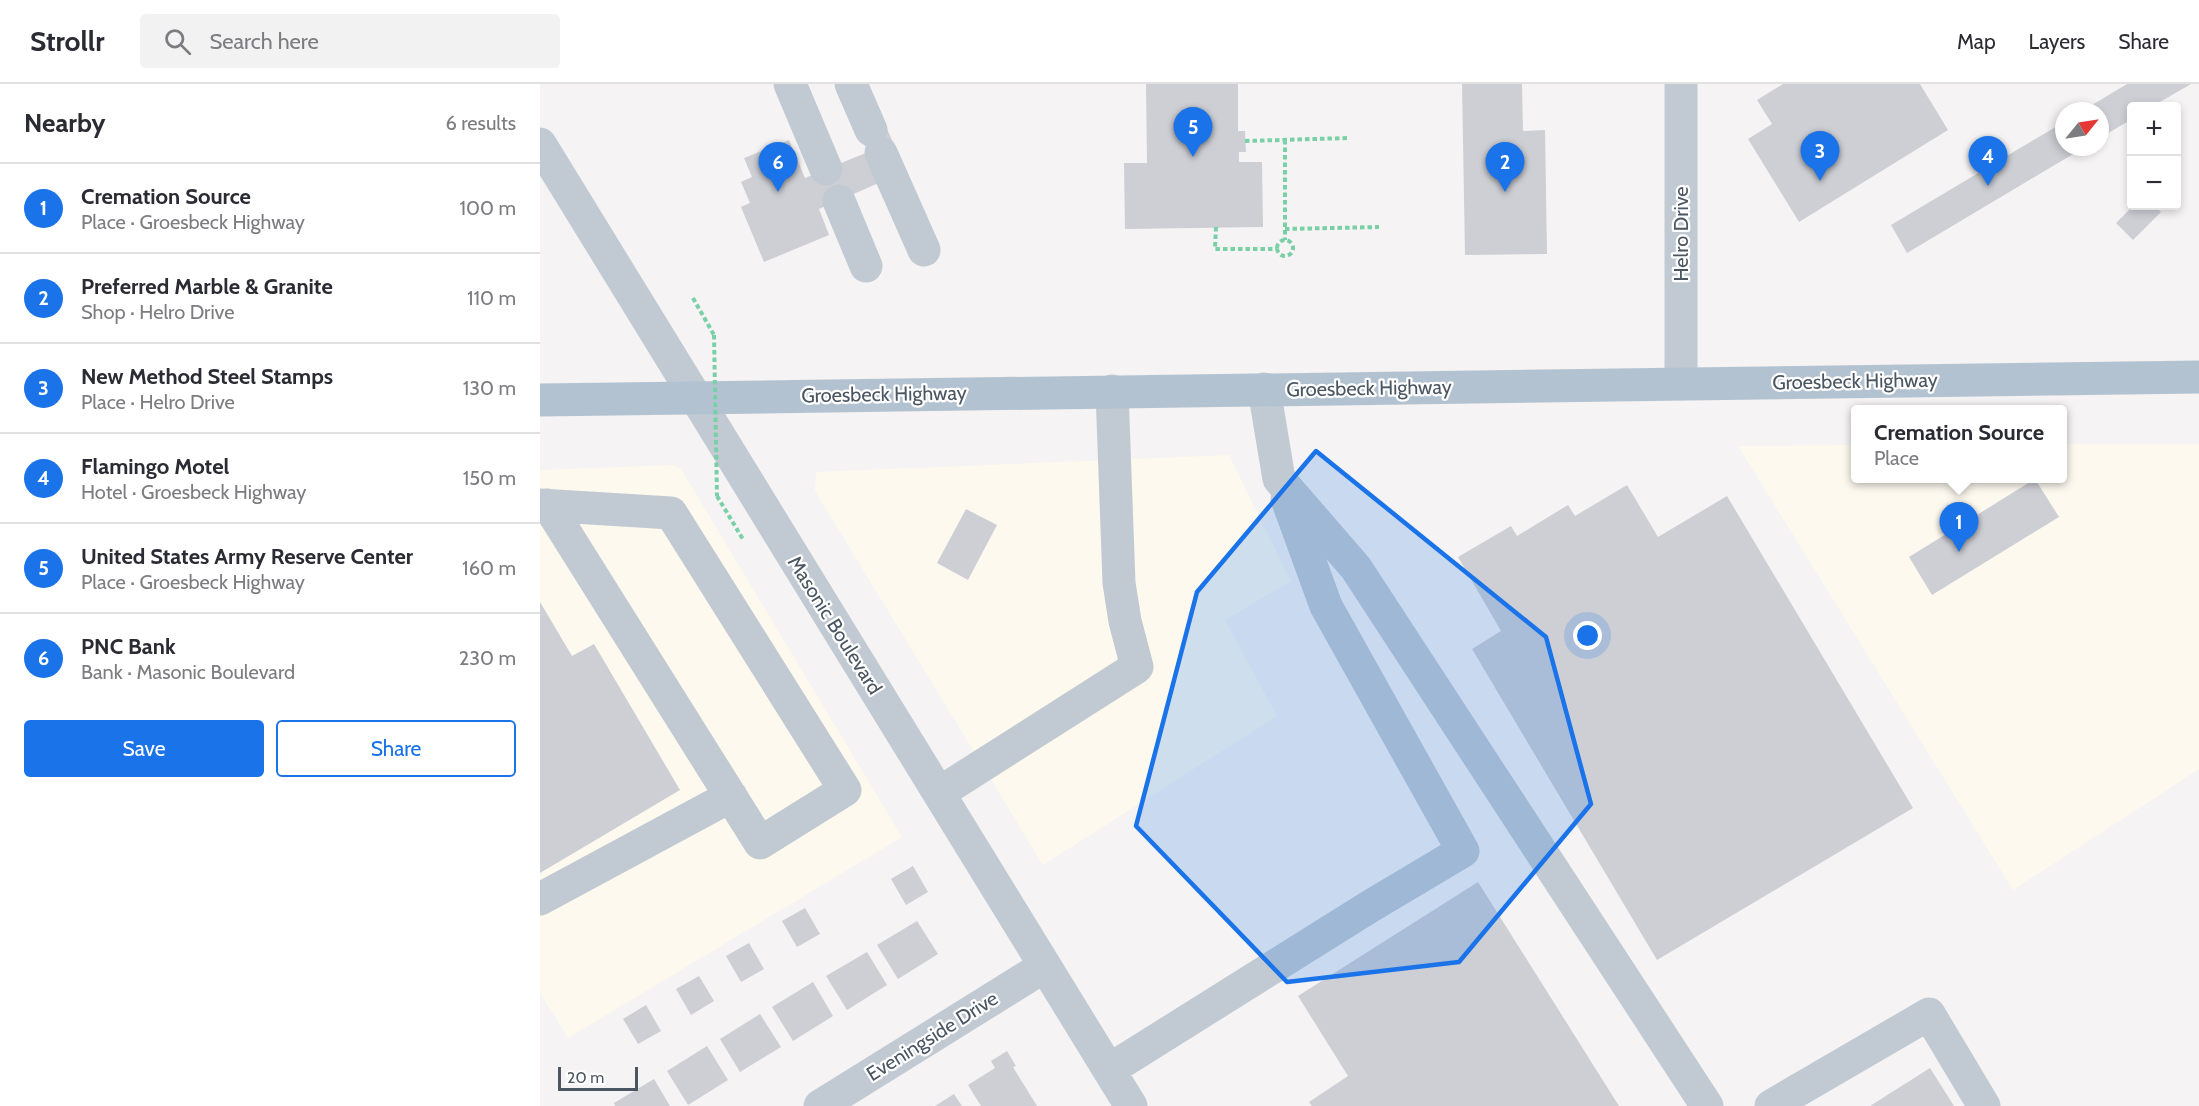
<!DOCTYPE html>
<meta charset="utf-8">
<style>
:root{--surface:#fff;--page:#f2f2f3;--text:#2b2b33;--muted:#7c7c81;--line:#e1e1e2;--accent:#1a73e8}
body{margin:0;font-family:Cabin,sans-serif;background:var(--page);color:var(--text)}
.controls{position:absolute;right:18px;top:18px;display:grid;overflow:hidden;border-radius:6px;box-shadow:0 3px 9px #0003}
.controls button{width:54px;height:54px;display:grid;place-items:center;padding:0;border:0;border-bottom:2px solid var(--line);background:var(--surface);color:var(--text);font:30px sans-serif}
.compass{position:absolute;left:1515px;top:18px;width:54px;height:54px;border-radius:50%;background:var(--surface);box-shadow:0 3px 9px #0003;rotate:60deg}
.scale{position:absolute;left:18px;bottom:15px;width:80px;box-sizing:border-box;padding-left:6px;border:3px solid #4a5661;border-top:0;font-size:16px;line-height:21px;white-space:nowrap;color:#4a5661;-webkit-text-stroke:4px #fff;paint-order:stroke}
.you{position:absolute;left:1048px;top:552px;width:21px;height:21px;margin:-15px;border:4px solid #fff;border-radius:50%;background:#1a73e8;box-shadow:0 0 0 9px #1a73e833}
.badge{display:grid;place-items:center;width:39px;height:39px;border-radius:50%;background:var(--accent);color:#fff;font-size:20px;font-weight:700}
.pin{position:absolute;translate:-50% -50px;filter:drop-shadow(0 2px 3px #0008)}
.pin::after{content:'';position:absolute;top:32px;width:21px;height:18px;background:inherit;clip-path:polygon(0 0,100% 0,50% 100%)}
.popup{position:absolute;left:1311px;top:321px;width:216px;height:78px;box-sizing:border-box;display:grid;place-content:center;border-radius:6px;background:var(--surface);filter:drop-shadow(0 2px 4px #0005);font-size:20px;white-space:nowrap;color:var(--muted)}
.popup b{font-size:22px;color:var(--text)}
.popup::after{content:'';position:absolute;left:50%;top:100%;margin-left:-12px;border:12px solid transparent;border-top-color:var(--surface)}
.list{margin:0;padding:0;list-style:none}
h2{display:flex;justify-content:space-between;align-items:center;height:78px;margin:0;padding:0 24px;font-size:26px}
h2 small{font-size:20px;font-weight:400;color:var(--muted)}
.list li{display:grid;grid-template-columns:39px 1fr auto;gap:18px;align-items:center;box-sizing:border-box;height:90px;padding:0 24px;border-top:2px solid var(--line)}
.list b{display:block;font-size:22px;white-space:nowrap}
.list p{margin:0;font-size:20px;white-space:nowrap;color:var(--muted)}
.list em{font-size:20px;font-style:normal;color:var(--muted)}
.actions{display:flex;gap:12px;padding:18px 24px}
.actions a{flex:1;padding:14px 0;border:2px solid var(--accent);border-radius:6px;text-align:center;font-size:21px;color:var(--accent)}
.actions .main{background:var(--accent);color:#fff}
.icon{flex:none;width:33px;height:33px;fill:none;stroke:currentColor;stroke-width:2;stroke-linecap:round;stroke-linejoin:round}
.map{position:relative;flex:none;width:1659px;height:1022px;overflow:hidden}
header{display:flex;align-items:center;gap:36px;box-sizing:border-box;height:84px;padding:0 30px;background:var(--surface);border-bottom:2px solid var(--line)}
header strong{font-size:28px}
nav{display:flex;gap:33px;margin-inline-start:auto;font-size:21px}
.search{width:420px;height:54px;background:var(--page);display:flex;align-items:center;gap:15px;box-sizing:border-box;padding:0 21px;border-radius:6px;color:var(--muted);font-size:22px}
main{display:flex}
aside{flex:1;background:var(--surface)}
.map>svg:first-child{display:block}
.commercial{fill:#fdf9ef}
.building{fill:#cdcfd5}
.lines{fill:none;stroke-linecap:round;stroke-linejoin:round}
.path{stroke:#7ad0a6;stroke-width:4;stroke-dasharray:4.5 3;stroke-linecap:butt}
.minor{stroke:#c1cad2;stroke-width:33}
.major{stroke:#b3c2d1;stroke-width:33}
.path-bridge{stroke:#7ad0a6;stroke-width:4;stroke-dasharray:4.5 3;stroke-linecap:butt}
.marked{fill:#1a73e8;fill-opacity:0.2;stroke:#1a73e8;stroke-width:4.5;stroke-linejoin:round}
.labels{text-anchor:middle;stroke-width:4.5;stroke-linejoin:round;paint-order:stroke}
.street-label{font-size:20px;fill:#4a5661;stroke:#fff}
</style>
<header>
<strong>Strollr</strong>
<div class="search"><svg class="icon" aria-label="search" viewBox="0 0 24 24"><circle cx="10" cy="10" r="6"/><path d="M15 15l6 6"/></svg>Search here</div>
<nav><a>Map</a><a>Layers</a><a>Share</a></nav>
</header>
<main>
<aside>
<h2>Nearby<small>6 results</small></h2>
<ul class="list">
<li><span class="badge">1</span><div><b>Cremation Source</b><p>Place · Groesbeck Highway</p></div><em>100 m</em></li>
<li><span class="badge">2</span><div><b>Preferred Marble &amp; Granite</b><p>Shop · Helro Drive</p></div><em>110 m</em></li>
<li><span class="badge">3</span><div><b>New Method Steel Stamps</b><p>Place · Helro Drive</p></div><em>130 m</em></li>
<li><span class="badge">4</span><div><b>Flamingo Motel</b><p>Hotel · Groesbeck Highway</p></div><em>150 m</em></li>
<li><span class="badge">5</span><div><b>United States Army Reserve Center</b><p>Place · Groesbeck Highway</p></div><em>160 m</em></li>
<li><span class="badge">6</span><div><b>PNC Bank</b><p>Bank · Masonic Boulevard</p></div><em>230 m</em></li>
</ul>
<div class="actions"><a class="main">Save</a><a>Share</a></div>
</aside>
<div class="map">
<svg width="1659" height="1022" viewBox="0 0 1659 1022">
<rect width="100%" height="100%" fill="#f5f3f3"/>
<path class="commercial" d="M1523,360H1659V685L1473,806L1198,362L1315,361L1316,394H1522Z
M689,371L751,497L685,536L737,632L503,781L275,407L276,388Z
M133,381L141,385L362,753L28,954L0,909V386Z"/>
<path class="building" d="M606,0H698V47H705L706,68H699V78H722L723,143L585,145L584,79H607Z
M922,0H982L983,47L1005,46L1007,170L925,171Z
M1243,0H1380L1408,46L1259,138L1208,55L1232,40L1217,16Z
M1587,0H1651L1613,22H1592V35L1560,54V27H1542Z
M1524,38V63H1545L1367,169L1351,141Z
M345,40L355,63L348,95L279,125L289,151L224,178L201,123L210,119L201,98L212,93L204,74L249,56L265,94L328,68L320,51Z
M1593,122H1615L1621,128L1593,156L1576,139Z
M1495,395L1519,433L1392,511L1369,473Z
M1087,401L1118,453L1187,412L1373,724L1117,876L932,565L961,547L918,473L971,442L977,452L1028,421L1035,432Z
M426,425L457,441L428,496L397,479Z
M0,518L32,572L54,560L140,706L0,789Z
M373,782L388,808L366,821L351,795Z
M938,798L1079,1022H772L769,1018L808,992L758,912Z
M265,824L280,850L257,863L242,837Z
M377,837L398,870L358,895L337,861Z
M209,859L224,885L201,898L186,872Z
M327,868L347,901L307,926L286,892Z
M159,892L174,917L151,931L136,905Z
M273,898L293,932L253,957L232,923Z
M106,921L121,947L98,960L83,935Z
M220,930L241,963L200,988L180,955Z
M167,962L188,996L148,1021L127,987Z
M467,967L476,982L473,983L497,1022H441L428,1001L455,984L451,977Z
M1390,984L1414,1022H1330Z
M114,995L130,1022H75L74,1019Z
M414,1010L422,1022H395Z"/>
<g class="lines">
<path class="path" d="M745,56V156
M705,57L808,54
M676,143L675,165H737
M745,145L839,143
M737 164a8 8 0 1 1 16 0a8 8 0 1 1-16 0Z
M153,214L174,251
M177,412L204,457"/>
<path class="minor" d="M250,0L286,85
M311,0L331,46
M0,60L591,1022
M341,69L384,166
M299,117L326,182
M1141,299V0
M724,305L739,395L816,484L1167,1022
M0,421L131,429L305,706L220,759L8,421
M399,709L597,583L585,537L579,499L572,307
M0,815L191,712
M569,986L829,823L923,767L786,522L747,415
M280,1022L505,882
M1231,1022L1389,930L1444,1022"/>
<path class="major" d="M0,316L1659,293"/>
<path class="path-bridge" d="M174,251L177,412"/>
</g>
<path class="marked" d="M776,367L1006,553L1051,720L919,878L747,898L596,742L657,508Z"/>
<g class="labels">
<g class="street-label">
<text transform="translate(1141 150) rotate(-90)" y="7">Helro Drive</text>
<text transform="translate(1315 297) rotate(-1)" y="7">Groesbeck Highway</text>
<text transform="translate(829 304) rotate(-1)" y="7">Groesbeck Highway</text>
<text transform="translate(344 310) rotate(-1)" y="7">Groesbeck Highway</text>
<text transform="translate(295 541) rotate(58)" y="7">Masonic Boulevard</text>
<text transform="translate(392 952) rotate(-32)" y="7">Eveningside Drive</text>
</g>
</g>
</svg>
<div class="controls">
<button>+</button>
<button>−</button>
</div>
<svg class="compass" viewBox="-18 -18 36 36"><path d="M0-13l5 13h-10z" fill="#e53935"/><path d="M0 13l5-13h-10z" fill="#7c7c81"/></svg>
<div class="scale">20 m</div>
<div class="you"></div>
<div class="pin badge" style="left:1419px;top:468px">1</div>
<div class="popup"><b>Cremation Source</b>Place</div>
<div class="pin badge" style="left:965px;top:108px">2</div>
<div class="pin badge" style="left:1280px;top:97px">3</div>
<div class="pin badge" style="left:1448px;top:102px">4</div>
<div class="pin badge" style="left:653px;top:73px">5</div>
<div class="pin badge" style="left:238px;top:108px">6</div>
</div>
</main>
